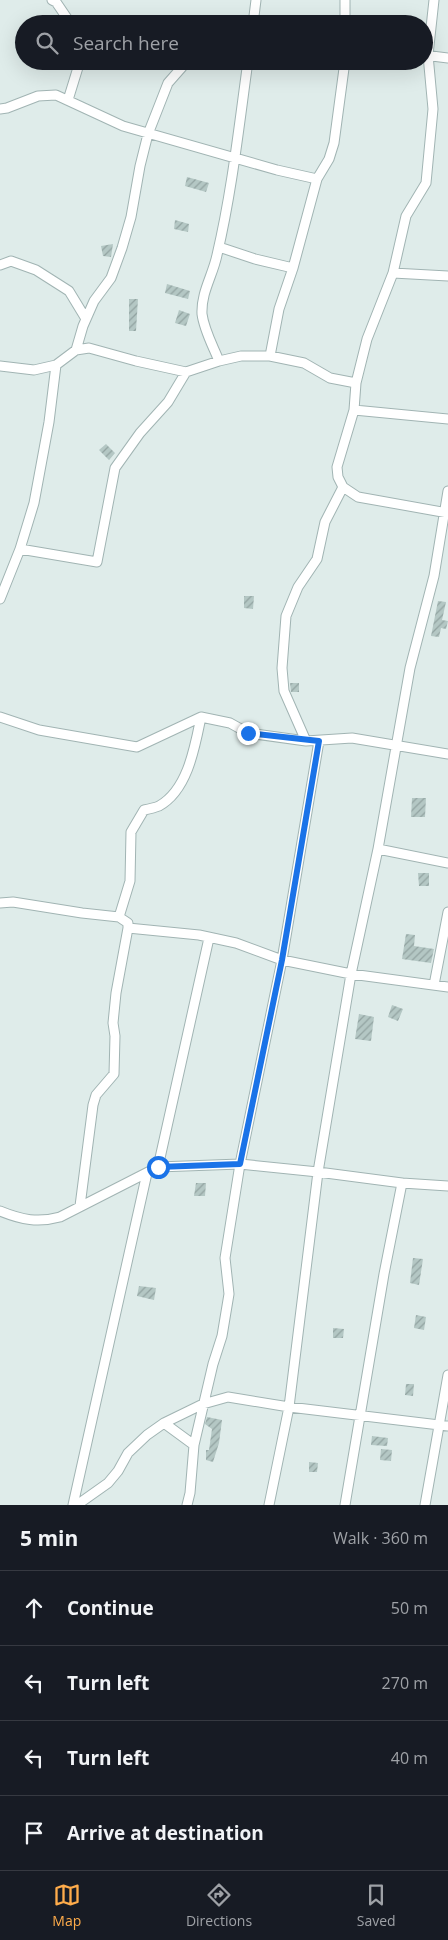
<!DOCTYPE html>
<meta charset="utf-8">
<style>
:root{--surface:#171b24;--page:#20242c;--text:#f1f3f6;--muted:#9ea1a6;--line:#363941;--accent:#ffac4b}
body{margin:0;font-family:"Open Sans",sans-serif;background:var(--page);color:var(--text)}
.stop{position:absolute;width:15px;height:15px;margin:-11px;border:4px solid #1a73e8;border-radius:50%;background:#fff}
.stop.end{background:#1a73e8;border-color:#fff;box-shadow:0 1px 5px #0008}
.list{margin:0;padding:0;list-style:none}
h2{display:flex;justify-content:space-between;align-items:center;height:65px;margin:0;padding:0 20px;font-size:21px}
h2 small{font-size:16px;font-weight:400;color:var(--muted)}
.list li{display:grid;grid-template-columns:32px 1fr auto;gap:15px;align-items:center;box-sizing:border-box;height:75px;padding:0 20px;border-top:1px solid var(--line)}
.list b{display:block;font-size:19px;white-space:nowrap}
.list em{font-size:16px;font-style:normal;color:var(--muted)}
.icon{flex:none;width:28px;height:28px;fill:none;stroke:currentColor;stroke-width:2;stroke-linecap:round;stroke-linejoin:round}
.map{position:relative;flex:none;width:448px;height:1505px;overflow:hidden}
.search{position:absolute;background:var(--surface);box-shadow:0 5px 20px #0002;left:15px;right:15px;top:15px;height:55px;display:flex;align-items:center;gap:12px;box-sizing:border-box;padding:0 18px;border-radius:28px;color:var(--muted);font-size:19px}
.sheet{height:365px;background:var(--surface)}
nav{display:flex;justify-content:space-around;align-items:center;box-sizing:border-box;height:70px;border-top:1px solid var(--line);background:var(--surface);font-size:14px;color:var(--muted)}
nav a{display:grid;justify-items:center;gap:2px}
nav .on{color:var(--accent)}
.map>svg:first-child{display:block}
.building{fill:url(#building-hatch)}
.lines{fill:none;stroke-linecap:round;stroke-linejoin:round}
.street-casing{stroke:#a1b4b3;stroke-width:11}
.street{stroke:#fff;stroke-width:9}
.route{stroke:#1a73e8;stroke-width:6}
</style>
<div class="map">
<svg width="448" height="1505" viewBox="0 0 448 1505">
<defs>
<pattern id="building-hatch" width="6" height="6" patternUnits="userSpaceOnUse" patternTransform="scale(1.25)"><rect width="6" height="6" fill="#b4c7c4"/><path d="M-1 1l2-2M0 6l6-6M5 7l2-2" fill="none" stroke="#92a3a1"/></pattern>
</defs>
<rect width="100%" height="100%" fill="#dfecea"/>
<path class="building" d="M187,177L209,183L206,192L185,186Z
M175,220L189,224L188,232L174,229Z
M113,244L111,257L103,256L101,246Z
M167,284L190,291L188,299L165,293Z
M129,299H138L136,331H129Z
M179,310L190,314L186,326L175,323Z
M106,444L115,453L109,460L99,450Z
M244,596H254L253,609L244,608Z
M438,601L446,602L442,620L448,621L446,629L441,628L439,637L431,636Z
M290,683H299V692H291Z
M412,798H426L425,817H411Z
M418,873H429V886H419Z
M406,934L415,935L414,946L434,949L431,963L402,959Z
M392,1005L403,1009L398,1021L388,1017Z
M359,1014L374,1017L371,1041L355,1039Z
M196,1183H206L205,1196H194Z
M413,1258L423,1259L419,1285L410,1283Z
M139,1286L156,1288L154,1300L137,1296Z
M416,1315L426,1317L424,1330L414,1328Z
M333,1328L344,1329L343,1338H333Z
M406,1384H414L413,1396L405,1395Z
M207,1417L222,1420L219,1443L213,1462L206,1460V1450H209L212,1429L205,1424Z
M372,1436L388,1438L387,1446L371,1445Z
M381,1449L392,1450L391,1461L380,1460Z
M309,1462L318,1463L317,1472H309Z"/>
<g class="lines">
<defs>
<path id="street" d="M52,0L56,2L71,24
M253,24L256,0
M345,24V0
M424,55L448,58
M68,100L80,61
M0,109L7,108L38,96L56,95L123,126L277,170L317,179L329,159L334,143L345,61
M219,247L255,259L293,268
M0,265L11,261L36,270L69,291L86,319
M393,273L448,276
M76,350L83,326L94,301L111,278L122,248L131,217L140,166L148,134L168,83L183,66L191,61
M270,356L279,309L293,268L317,179
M219,361C213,346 204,330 202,314C201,292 213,275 217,255C232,191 239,126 248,61
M0,366L34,370L56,365L76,350L89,348L136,361L186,372L219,361L241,356H270L304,363L330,378L356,383L354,410L337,467L338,477L343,487L358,497L448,513
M356,383L367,339L393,273L406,216L426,183L433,109L428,55L434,0
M354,410L448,419
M20,549L34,503L49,422L56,365
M0,599L20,549L97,562L115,468L140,433L168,402L186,372
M0,717L39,730L137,747L201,717L230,723L248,733L306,741L352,738L448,754
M306,741L284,691L282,668L286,616L298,587L317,559L325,522L343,487
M378,849L448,863
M0,903L13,902L82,913L119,917L128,923V928L199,935L236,943L282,960L351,974L448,987
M119,917L130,881L131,832L144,810C149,809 154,808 159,806C188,790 195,746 201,717
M434,985L448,912
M158,1167L209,938
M80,1206L93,1105L96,1095L114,1074L115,1036L113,1023L116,993L128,928
M0,1211C22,1220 38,1223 60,1217L158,1167L240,1164L282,960L319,741
M164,1423L194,1445L190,1493L187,1505
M194,1445L213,1364L222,1336L229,1294L225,1258L240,1164L318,1172L351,974L378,849L410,668L434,576L448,491
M73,1505L147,1173
M77,1505L108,1483L118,1471L128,1453L147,1435L164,1423L203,1404L228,1397L289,1407L448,1426
M269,1505L289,1407L318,1172L402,1183L448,1186
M345,1505L384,1274L402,1183
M425,1505L448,1375"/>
</defs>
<use href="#street" class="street-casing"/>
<use href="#street" class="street"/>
</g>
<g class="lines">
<path class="route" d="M158,1167L240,1164L282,960L319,741L248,733"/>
</g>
</svg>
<div class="stop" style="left:158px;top:1167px"></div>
<div class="stop end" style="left:248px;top:733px"></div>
<div class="search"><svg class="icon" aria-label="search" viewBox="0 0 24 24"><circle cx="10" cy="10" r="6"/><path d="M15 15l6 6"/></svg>Search here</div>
</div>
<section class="sheet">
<h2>5 min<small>Walk · 360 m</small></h2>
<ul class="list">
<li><svg class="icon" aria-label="ahead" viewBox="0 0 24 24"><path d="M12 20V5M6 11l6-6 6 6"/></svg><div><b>Continue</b></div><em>50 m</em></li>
<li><svg class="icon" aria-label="left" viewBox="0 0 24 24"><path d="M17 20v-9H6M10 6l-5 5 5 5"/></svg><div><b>Turn left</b></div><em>270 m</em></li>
<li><svg class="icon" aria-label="left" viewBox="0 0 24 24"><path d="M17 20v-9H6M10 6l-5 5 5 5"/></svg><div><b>Turn left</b></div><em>40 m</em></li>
<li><svg class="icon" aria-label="arrive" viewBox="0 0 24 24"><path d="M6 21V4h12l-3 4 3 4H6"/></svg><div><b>Arrive at destination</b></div></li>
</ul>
</section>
<nav>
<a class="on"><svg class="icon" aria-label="map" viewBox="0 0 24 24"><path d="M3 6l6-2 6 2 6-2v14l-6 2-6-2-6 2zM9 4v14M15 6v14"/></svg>Map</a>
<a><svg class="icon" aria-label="directions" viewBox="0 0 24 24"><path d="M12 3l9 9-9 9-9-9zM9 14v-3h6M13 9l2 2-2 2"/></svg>Directions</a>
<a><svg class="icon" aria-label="saved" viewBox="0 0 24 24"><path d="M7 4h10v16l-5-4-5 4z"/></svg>Saved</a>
</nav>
